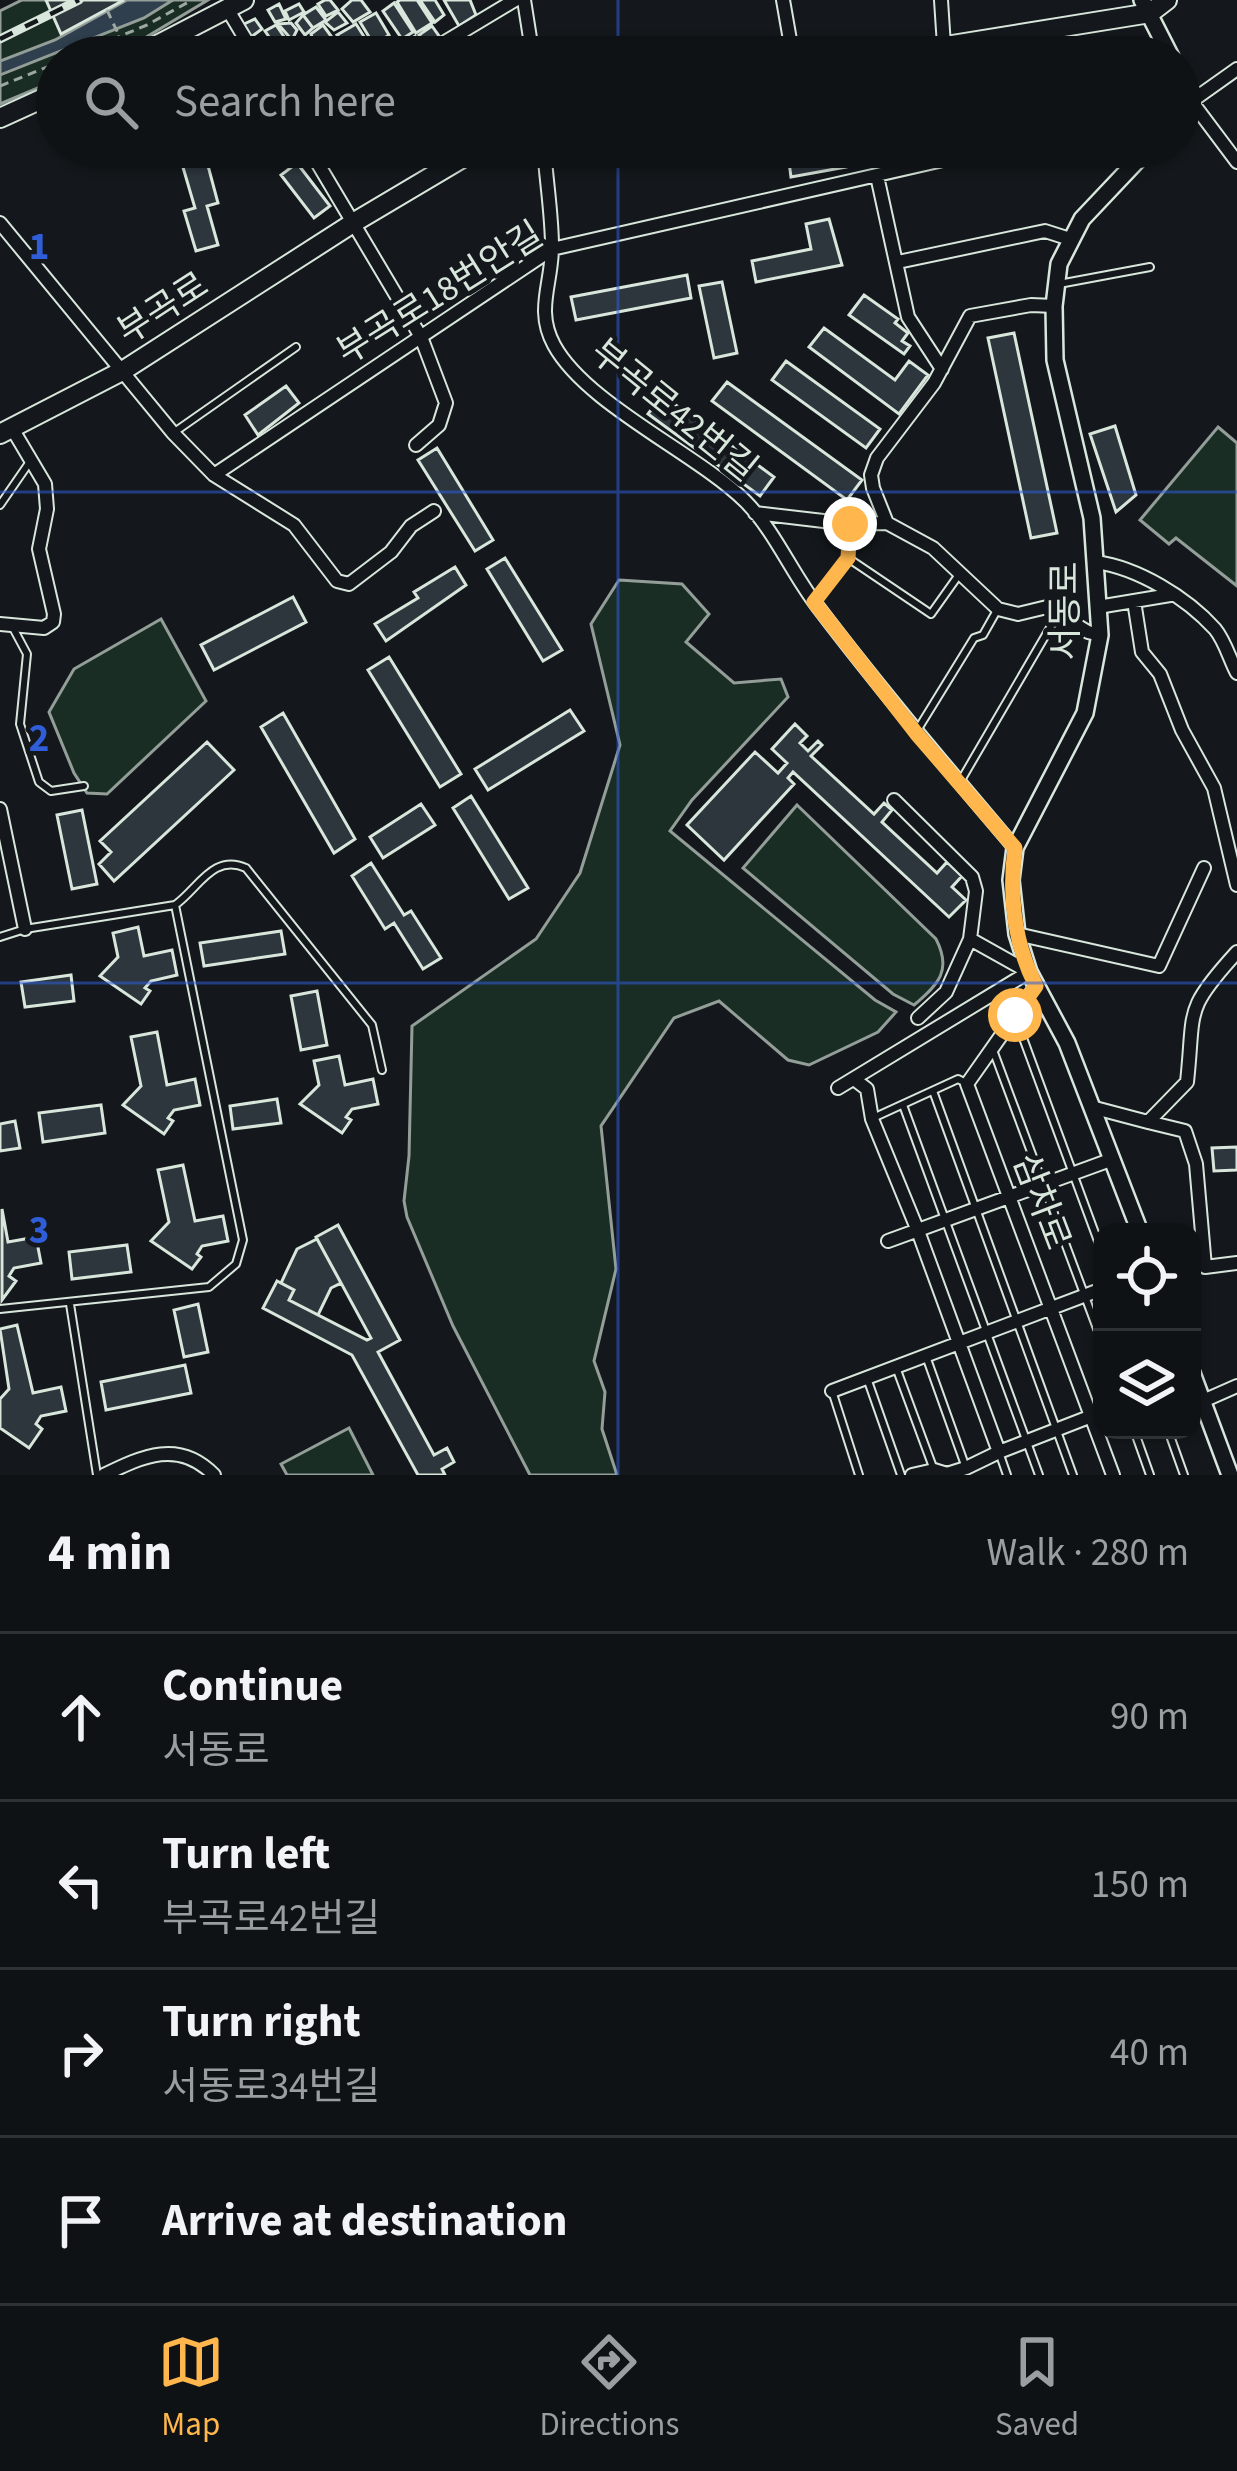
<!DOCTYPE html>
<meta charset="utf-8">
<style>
:root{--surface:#0f1215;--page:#1d2022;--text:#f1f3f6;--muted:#9b9ea0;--line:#2f3234;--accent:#ffb74d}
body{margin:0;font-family:"Source Sans 3","Noto Sans KR",sans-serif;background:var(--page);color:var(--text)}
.controls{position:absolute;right:36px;bottom:36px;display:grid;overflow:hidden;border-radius:24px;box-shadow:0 3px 9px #0004}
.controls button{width:108px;height:108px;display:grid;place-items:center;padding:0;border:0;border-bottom:3px solid var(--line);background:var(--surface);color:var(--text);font:60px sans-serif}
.stop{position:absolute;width:36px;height:36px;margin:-27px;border:9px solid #ffb74d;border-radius:50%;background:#fff}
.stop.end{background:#ffb74d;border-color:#fff;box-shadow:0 3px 12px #0008}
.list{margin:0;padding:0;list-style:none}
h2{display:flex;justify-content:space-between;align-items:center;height:156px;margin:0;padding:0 48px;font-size:51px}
h2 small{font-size:39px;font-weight:400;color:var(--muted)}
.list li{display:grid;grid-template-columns:78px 1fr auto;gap:36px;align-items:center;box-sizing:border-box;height:168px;padding:0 48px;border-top:3px solid var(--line)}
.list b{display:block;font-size:45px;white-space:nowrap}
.list p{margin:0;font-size:39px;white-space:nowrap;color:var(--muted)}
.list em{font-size:39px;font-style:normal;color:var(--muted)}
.icon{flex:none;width:66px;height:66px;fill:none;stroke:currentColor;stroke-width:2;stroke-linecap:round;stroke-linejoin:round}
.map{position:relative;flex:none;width:1237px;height:1475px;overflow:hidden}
.search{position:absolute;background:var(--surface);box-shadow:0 3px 9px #0004;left:36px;right:36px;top:36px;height:132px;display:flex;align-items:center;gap:30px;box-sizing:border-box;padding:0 42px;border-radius:66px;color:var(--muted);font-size:45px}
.sheet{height:828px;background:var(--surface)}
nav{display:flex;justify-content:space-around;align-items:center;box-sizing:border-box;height:168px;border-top:3px solid var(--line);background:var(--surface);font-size:33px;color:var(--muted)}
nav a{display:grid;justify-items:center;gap:6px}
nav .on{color:var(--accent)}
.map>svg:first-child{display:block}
.green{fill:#1a2d24;stroke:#939e99;stroke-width:3}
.water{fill:#2f3f4d;stroke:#939e99;stroke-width:3}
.building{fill:#2c363c;stroke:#d8e6dc;stroke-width:3}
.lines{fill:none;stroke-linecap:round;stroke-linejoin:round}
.service-casing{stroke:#d8e6dc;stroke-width:10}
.minor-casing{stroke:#d8e6dc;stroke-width:16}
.tertiary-casing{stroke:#d8e6dc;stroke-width:20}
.secondary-casing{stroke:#d8e6dc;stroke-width:22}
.path{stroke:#9da8a2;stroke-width:3;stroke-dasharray:9 6;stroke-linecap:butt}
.service{stroke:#14181c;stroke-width:6}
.minor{stroke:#14181c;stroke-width:12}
.tertiary{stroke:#14181c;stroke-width:15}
.secondary{stroke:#14181c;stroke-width:18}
.rail-casing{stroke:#d8e6dc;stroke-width:9}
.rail{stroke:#14181c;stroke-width:4.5;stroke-dasharray:14;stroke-linecap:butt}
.path-bridge{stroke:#9da8a2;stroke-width:3;stroke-dasharray:9 6;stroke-linecap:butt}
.route{stroke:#ffb74d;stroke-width:15}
.grid{fill:none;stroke:#305dd8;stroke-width:3;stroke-opacity:0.55}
.labels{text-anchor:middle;stroke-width:9;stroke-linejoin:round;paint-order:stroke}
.street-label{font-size:36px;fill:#d8e6dc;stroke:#14181c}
.grid-label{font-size:39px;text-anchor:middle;font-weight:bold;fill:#305dd8;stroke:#14181c;stroke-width:9;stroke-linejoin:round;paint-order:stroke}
</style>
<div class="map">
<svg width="1237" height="1475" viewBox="0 0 1237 1475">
<rect width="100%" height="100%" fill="#14181c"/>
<path class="green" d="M22,0H208L113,57H57V80L0,104V11Z
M1218,427L1237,443V586L1176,538L1169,544L1140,520Z
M619,580L682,584L709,614L686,642L734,683L781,679L788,697L692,800L670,831L875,1000L896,1012L878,1032L809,1065L788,1060L719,1001L674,1018L601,1126L616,1269L594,1361L605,1392L602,1429L617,1475H530L453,1326L407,1217L404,1201L409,1156L412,1026L536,939L580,873L620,745L591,624Z
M161,619L206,701L107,794L87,793L74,773L49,712L74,669Z
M797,805L936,939C952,970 939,984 914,1005L893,994L743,868Z
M349,1428L373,1475H287L281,1464Z"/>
<path class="water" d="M127,0H173L144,18L0,75V61L55,40Z"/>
<path class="building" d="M46,0H124L61,34Z
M325,0H330L338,10L326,16L318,4Z
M352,0H361L370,12L353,22L342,9Z
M400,0H417L432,23L416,33L397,2Z
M420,0H435L444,15L435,22Z
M444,0H470L476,15L459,26Z
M394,3L413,32L402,39L383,11Z
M279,4L286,19L275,22L268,10Z
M299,4L304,12L289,20L285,11Z
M316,7L326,20L313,28L303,15Z
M338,12L347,23L334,30L325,22Z
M376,13L389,35L374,45L360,22Z
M303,15L313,28L305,35L296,23Z
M255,19L262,29L251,37L242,25Z
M291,23L297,30L292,40L278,24Z
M356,24L370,46L353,57L337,35Z
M276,25L287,41L274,44L265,31Z
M323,25L331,36L315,47L311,34Z
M432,26L439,36L427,45L419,35Z
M415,36L423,47L413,55L405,43Z
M301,38L311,49L301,57H280L278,44L290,45Z
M393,38L405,57H390L393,55L384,43Z
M330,39L342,57H304Z
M177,147H203L218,203L207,206L218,245L196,251L184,211L195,208Z
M787,147H843L846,167L791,177Z
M297,163L330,206L314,218L281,175Z
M829,219L842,265L756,282L752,261L811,249L806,224Z
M687,275L691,298L576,320L571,297Z
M722,282L737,353L714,358L699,286Z
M864,295L898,319L895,323L908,333L902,341L910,346L904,354L849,315Z
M824,328L895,380L909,361L928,375L899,414L809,347Z
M1014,333L1057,533L1031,538L988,338Z
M786,361L880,429L866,448L772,380Z
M727,382L862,480L847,500L712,401Z
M286,386L299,403L258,435L245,415Z
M662,395L774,477L760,496L648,414Z
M1115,426L1136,495L1116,512L1090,434Z
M437,448L493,540L475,551L418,460Z
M505,558L562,650L543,661L487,569Z
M455,567L466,585L386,641L375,624L418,598L414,592Z
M293,597L306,622L214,670L201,645Z
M389,657L461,774L440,787L368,670Z
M570,710L584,731L488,790L475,769Z
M283,713L355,839L334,853L261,727Z
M795,724L807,736L800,743L808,751L818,741L822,745L811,756L874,814L884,803L892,810L882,822L937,873L947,862L962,876L952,887L966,900L949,917L793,772L788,778L794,784L724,860L687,825L755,752L778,773L787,763L772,749Z
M207,742L234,770L114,881L99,864L111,852L100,841Z
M471,796L528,888L509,899L453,808Z
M421,804L435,825L383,858L370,837Z
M82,810L97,884L72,889L57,815Z
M371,863L404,915L411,911L441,958L423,969L394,923L385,929L352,876Z
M138,927L144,956L172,950L177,975L151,981L145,988L150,991L141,1004L100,976L118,957L113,933Z
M281,931L285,954L204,966L200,943Z
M71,975L74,1001L25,1007L21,982Z
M317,991L327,1045L301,1050L291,996Z
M157,1032L167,1085L195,1079L200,1105L174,1110L168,1118L173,1121L164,1134L123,1105L141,1086L131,1037Z
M339,1056L345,1085L373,1079L378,1104L352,1109L346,1117L351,1120L342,1133L300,1104L319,1085L314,1061Z
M277,1099L281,1123L233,1129L230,1106Z
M101,1105L105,1133L43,1142L39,1113Z
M15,1121L20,1148L0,1151V1124Z
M1237,1147V1170L1214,1171L1212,1148Z
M183,1165L195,1221L223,1216L228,1241L202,1246L197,1254L201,1257L192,1269L151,1241L169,1222L158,1170Z
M2,1209L8,1242L36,1237L41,1263L14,1268L9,1276L16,1281L2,1300Z
M338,1225L400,1340L378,1352L434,1455L447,1448L454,1462L442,1469L445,1475H418L352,1355L263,1308L277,1281L294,1290L289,1300L367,1340L371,1338L316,1237Z
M317,1239L341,1283L331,1288L318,1315L289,1300L294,1290L281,1283L297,1249Z
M127,1245L131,1272L72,1279L69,1252Z
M198,1304L208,1352L184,1357L174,1310Z
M17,1325L33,1393L61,1387L66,1411L41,1416L36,1424L42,1429L29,1448L0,1428V1399L9,1389L0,1329Z
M185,1365L191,1393L106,1410L101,1382Z"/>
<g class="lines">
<defs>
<path id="service" d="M1059,284L1150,267
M176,431L296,347
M0,505L29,463
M848,558L931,614L958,576
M816,599L848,558L849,527
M12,626L27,654L20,724L39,782L51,791L84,786
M918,729L974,638L983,635L996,612
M960,782L1058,614
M175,905C198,889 213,853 246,868L372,1025L382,1070
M0,937L25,929L175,905L243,1240L236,1264L209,1287L0,1309
M1016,1019L1102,1252
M993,1050L1102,1342
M933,1091L1073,1475
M903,1105L1039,1475
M873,1118L958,1079L964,1082
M70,1304L97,1475
M927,1359L965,1465
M897,1370L934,1470
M868,1381L901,1475
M833,1394L859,1475
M1134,1430L1150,1475
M1168,1430L1184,1475
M1000,1455L1007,1475"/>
<path id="minor" d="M524,0L533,57
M783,0L793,57
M941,0L944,46
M228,10L256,57
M420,57L515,0
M1192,102L1237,162
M1189,103L1237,69
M308,147L421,337L446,403L439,425L416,445
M544,147C546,180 552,214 552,247C552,284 535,310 554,345C586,404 696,453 745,501C775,531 792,574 818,607C881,690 948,769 1015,848
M877,176L908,317L942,369
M0,223L173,433L214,475L294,525L337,581L349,584L391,552L411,526L434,511
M898,262L1045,231L1070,239
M214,475L552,249L1000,147
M755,513L849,524L887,523L933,548L998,609L1018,614L1047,607L1088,632L1100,635
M887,523L873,488L871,475L877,458L934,383L970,316L1031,305L1054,306
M1096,562C1138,568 1186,597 1215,629C1225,641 1230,660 1237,673
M1134,601L1142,652L1160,674L1182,730L1214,788L1237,885
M1098,607L1170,595
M0,624L44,628L53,622L54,614L39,549L47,509L45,484L13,430
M0,809L25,929
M1017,934L1159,966L1204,868
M1036,986L967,1084L1113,1475
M918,1018L946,992L970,939
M854,1079L867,1089L872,1119L918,1231L999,1452
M838,1088L1029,972L970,939L976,891L972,877L894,800
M1095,1108L1148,1122L1187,1082C1195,1009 1183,1011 1237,952
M1148,1122L1185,1131L1196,1164L1205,1267L1237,1263
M888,1241L1113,1159
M832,1391L1102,1289
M1203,1401L1237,1386
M104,1475C143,1456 179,1439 214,1475
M912,1475L934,1470L947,1474L966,1468L999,1452L1102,1412"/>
<path id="tertiary" d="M1142,0L1171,57
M1180,77L1192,102L1180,115
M1140,1232L1067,1043L1029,972L1017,934L1011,880L1015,848L1085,713L1100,635L1092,518L1055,360L1054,306L1059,264L1082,219L1150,147
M1192,1373L1230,1475"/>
<path id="secondary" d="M134,57L244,0
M878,57L1150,13L1167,0
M0,118L57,92
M0,434L124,370L353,223L481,147"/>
</defs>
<use href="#service" class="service-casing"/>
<use href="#minor" class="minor-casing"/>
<use href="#tertiary" class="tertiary-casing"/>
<use href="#secondary" class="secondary-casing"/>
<path class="path" d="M70,57L147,25L192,0
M0,86L57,63"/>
<use href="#service" class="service"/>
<use href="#minor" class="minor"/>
<use href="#tertiary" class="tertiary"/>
<use href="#secondary" class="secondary"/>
<defs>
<path id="rail" d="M0,39L79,0"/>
</defs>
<use href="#rail" class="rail-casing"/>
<use href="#rail" class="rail"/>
<path class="path-bridge" d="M107,10L129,57"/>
</g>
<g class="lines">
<path class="route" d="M850,524L848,558L814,602L916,733L1015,848C1009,895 1014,943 1036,986L1015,1015"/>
</g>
<path class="grid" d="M618,0V57M618,147V1475M0,492H1237M0,983H1237"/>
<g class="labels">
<g class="street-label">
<text transform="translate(439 292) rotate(-32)" y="13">부곡로18번안길</text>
<text transform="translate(162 307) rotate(-33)" y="13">부곡로</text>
<text transform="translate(675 409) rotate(39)" y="13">부곡로42번길</text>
<text transform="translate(1064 611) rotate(-90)" y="13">서동로</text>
<text transform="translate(1043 1201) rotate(69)" y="13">삼차로</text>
</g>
</g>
<g class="grid-label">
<text x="39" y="259">1</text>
<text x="39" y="751">2</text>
<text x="39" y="1243">3</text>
</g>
</svg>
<div class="controls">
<button><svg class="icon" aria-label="locate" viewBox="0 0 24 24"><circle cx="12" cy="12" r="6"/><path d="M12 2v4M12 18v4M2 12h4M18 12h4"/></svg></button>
<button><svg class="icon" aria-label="layers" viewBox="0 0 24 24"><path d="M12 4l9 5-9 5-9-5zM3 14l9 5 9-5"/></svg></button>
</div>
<div class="stop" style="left:1015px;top:1015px"></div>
<div class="stop end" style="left:850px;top:524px"></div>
<div class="search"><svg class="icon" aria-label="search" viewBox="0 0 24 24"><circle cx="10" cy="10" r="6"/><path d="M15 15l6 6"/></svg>Search here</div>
</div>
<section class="sheet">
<h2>4 min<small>Walk · 280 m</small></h2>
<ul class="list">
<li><svg class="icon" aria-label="ahead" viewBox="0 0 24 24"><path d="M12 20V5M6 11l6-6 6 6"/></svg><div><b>Continue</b><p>서동로</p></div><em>90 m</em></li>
<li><svg class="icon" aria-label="left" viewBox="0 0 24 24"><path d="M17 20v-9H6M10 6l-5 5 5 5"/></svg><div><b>Turn left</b><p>부곡로42번길</p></div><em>150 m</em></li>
<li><svg class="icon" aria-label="right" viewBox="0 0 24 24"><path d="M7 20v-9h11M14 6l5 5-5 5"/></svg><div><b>Turn right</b><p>서동로34번길</p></div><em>40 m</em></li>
<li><svg class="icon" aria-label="arrive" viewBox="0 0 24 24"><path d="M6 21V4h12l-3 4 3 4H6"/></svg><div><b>Arrive at destination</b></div></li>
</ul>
</section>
<nav>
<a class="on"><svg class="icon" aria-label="map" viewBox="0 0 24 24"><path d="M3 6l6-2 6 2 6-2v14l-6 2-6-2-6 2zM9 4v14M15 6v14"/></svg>Map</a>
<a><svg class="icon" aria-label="directions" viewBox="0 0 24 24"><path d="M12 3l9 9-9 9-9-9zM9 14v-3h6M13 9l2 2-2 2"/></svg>Directions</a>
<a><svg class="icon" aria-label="saved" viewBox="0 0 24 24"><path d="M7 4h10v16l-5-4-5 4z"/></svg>Saved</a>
</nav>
